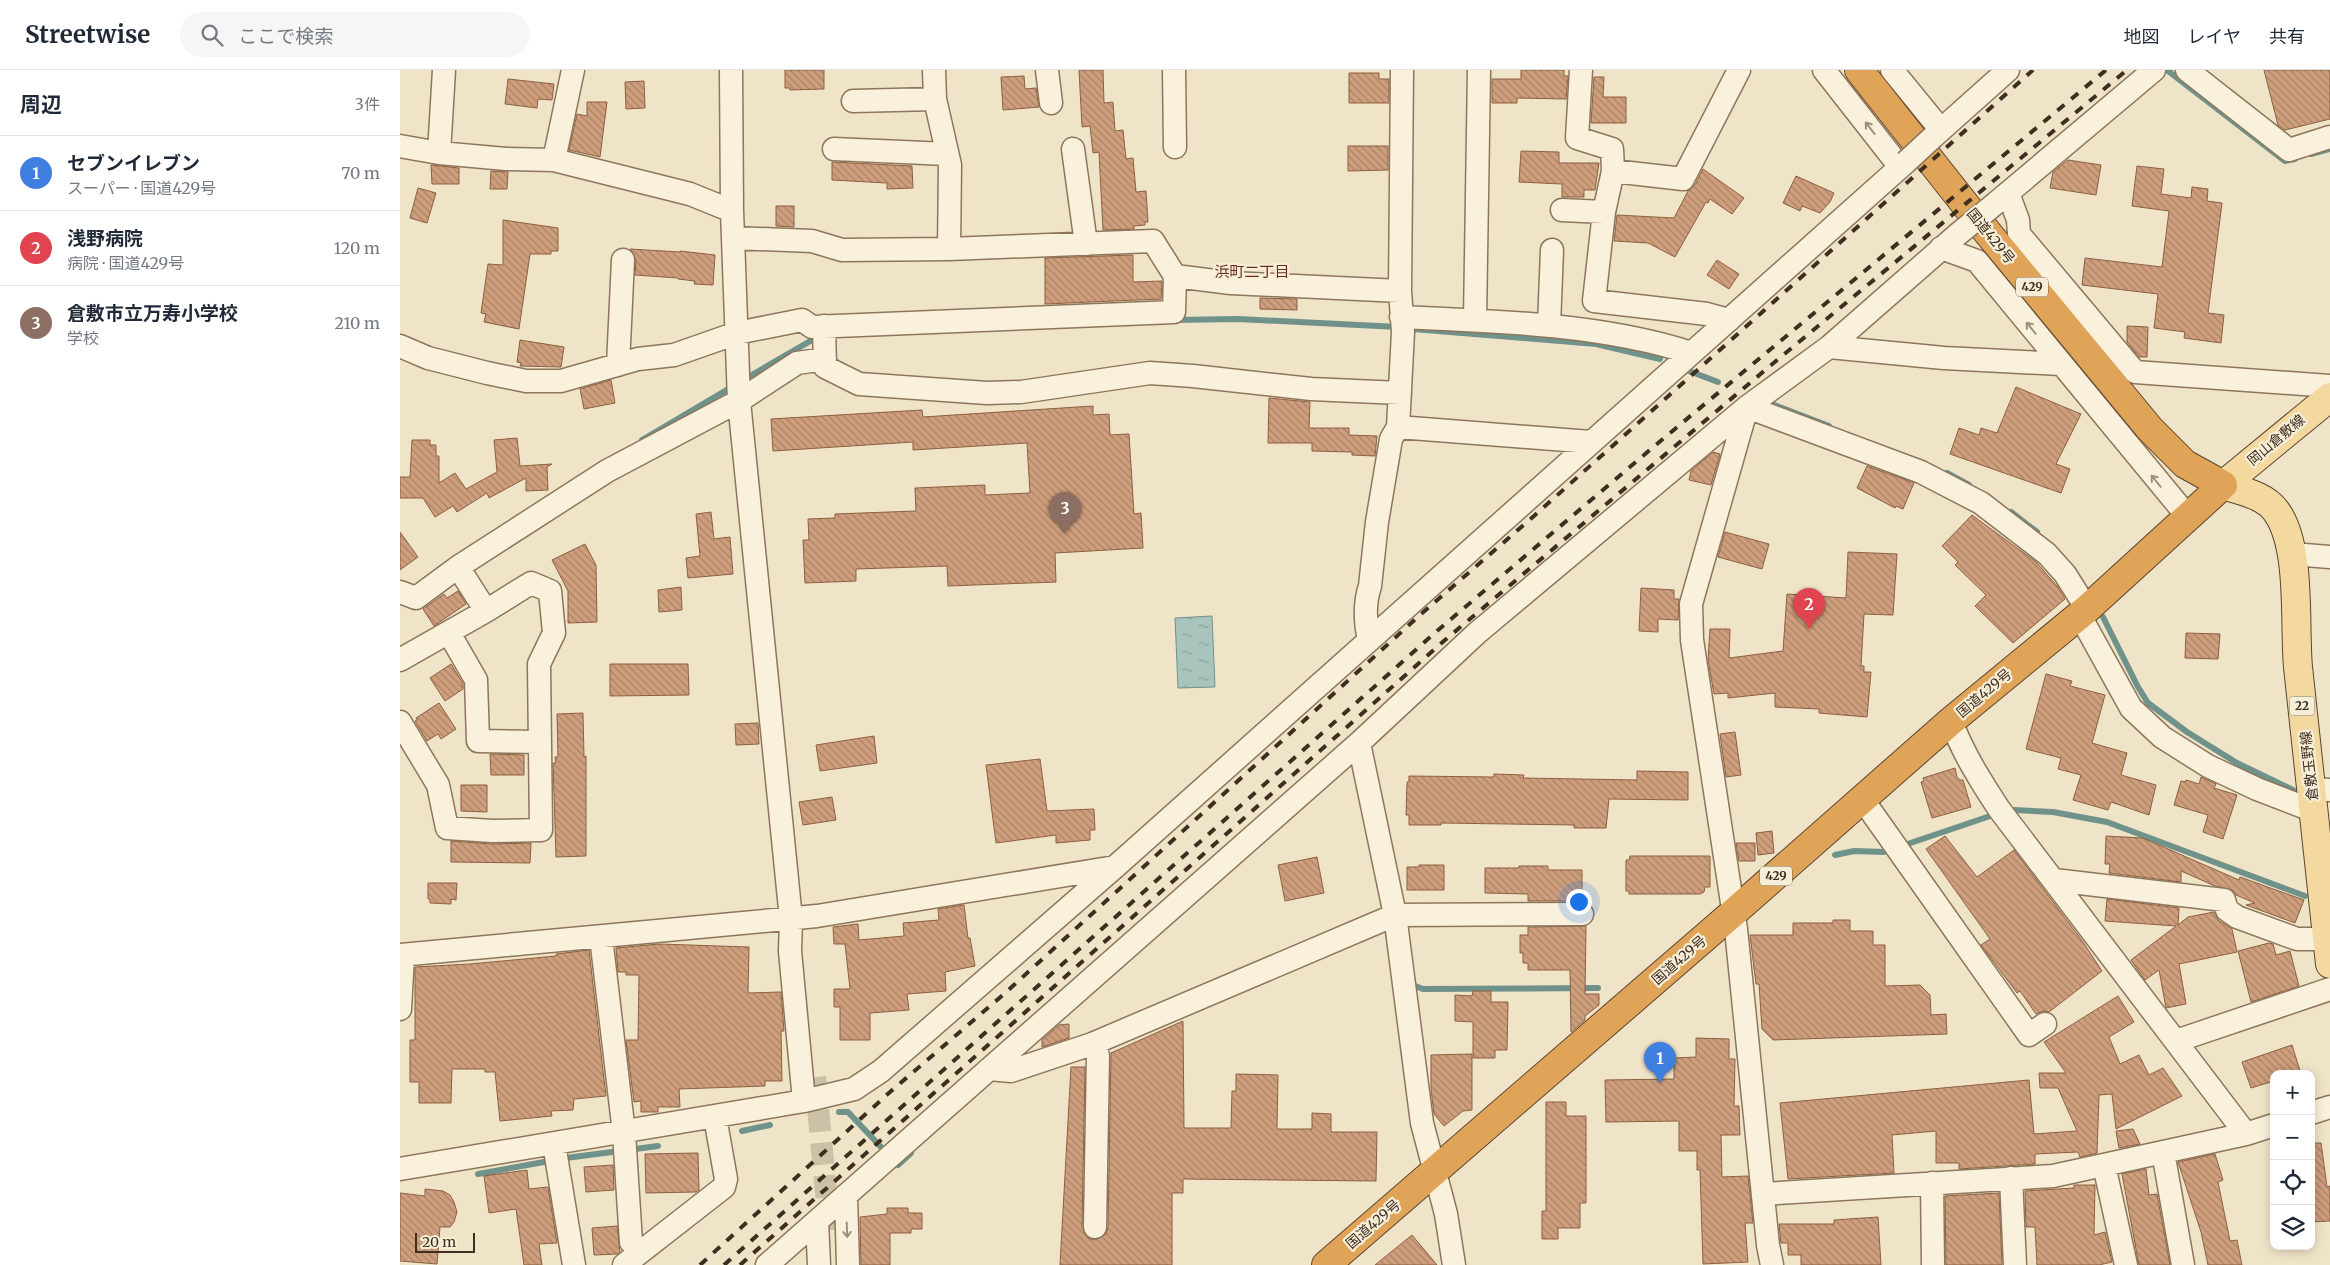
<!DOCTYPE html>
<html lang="ja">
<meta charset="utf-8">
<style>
:root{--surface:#fff;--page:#f6f6f7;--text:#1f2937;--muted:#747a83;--line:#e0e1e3;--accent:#9e2a2b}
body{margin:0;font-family:Merriweather,"Noto Sans JP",serif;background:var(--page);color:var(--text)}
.controls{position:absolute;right:15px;bottom:15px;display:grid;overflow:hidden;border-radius:10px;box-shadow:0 2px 12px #0003}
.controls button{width:45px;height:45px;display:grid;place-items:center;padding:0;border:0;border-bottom:1px solid var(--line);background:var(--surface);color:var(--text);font:25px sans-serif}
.scale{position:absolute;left:15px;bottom:12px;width:60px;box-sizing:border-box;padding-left:5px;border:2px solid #3d2e20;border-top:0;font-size:14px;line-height:18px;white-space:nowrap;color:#3d2e20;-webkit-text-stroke:4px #f7eed8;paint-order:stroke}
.you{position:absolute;left:1178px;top:831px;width:18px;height:18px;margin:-12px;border:4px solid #fff;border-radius:50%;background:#1a73e8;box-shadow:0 0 0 8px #1a73e833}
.badge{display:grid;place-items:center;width:32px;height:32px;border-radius:50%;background:var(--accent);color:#fff;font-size:16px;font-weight:700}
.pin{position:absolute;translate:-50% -41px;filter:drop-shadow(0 1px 2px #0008)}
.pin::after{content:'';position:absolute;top:26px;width:18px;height:15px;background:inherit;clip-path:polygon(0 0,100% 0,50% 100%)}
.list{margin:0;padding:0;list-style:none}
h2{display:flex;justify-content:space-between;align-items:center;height:65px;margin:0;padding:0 20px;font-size:21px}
h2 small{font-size:16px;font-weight:400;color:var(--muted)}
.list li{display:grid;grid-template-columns:32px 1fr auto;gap:15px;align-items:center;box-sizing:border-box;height:75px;padding:0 20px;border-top:1px solid var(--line)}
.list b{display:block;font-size:19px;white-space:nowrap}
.list p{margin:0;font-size:16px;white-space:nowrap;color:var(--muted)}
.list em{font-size:16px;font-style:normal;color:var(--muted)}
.icon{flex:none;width:28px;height:28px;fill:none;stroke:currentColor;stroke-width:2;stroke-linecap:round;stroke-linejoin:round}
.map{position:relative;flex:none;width:1930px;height:1195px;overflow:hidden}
header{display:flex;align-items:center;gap:30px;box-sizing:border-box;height:70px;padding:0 25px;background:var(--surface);border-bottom:1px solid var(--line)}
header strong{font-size:24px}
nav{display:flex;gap:28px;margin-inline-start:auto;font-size:18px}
.search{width:350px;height:45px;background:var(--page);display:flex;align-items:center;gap:12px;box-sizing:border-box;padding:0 18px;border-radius:28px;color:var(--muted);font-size:19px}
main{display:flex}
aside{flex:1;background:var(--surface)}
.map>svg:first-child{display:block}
.water{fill:url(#water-ripples);stroke:#6f938a}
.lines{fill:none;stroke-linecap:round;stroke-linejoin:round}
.stream{stroke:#6f938a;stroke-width:6}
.building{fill:url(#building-back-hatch);stroke:#8d5f41}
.minor-tunnel{stroke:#ccc0a6;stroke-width:22;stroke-dasharray:22 11;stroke-linecap:butt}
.minor-casing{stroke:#8d765c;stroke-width:25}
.major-casing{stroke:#5b4430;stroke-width:30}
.highway-casing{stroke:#5b4430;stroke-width:30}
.minor{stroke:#faf1dc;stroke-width:22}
.major{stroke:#f3d9a0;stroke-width:28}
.highway{stroke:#e0a458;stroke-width:28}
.rail{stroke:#3d2e20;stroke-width:4;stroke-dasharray:9 9;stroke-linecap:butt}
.minor-bridge-casing{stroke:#8d765c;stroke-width:25;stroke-linecap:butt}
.minor-bridge{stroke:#faf1dc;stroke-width:22}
.oneway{stroke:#9c907e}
.labels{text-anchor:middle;stroke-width:4.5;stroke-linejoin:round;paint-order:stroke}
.shield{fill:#f7eed8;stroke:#756857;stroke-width:1}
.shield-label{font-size:12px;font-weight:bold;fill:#3d2e20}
.street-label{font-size:14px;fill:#3d2e20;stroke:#f7eed8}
.neighbourhood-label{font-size:15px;fill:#6b2e1e;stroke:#f7eed8}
</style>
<header>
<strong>Streetwise</strong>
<div class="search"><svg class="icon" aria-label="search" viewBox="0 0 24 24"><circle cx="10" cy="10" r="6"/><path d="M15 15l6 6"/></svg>ここで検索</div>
<nav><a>地図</a><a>レイヤ</a><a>共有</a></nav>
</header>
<main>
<aside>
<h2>周辺<small>3件</small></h2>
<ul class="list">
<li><span class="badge" style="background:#3f7fe0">1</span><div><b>セブンイレブン</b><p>スーパー · 国道429号</p></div><em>70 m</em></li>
<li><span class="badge" style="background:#e0444e">2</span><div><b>浅野病院</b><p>病院 · 国道429号</p></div><em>120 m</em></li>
<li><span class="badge" style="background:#8d6e63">3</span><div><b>倉敷市立万寿小学校</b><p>学校</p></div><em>210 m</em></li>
</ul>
</aside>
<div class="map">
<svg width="1930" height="1195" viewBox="0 0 1930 1195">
<defs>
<pattern id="water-ripples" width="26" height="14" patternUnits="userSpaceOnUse" patternTransform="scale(1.25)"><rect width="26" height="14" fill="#a9c4bc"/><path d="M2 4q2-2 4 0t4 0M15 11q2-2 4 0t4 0" fill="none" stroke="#8ba098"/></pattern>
<pattern id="building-back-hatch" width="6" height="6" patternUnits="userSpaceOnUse" patternTransform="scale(1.25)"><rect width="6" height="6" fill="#cf9f7d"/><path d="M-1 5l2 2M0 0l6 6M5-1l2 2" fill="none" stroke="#a98266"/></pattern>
</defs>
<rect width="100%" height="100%" fill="#f0e4c8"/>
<path class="water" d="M812,546L815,617L778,618L775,548Z"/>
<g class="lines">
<path class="stream" d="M1767,0L1885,91L1895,89
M1911,84L1930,79
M774,250L838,249L998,257
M1013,259L1196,274L1260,289
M1289,301L1318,312
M343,310L419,266
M1369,333L1429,356
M242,370L335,315
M1547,403L1569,415
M1611,442L1637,462
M1703,547L1738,617L1748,633L1787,662L1837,693L1893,720
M1606,741L1614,740L1653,742L1707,752L1905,826
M1435,785L1454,781L1484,782L1596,744
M1015,916L1023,919L1198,918
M439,1042H448L498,1095L511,1083
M342,1061L370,1055
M78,1104L166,1088L258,1076"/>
</g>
<path class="building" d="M385,0H424V19L390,20V18H385Z
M679,0H703L704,33L713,32L715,61L723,60L726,89L733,88L736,122L746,121L748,152H745V155L734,156V159L703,160L699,82L693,83L690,56L682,57Z
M1121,0H1164V6H1168L1166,29L1117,28V33H1092V9H1121Z
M1864,0H1930V49L1885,60L1878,55Z
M949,3H979V9H989V33H949Z
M624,6L625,19L636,18L639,37L603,40L601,7Z
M1194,7H1204L1203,27H1226V53H1191Z
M108,9L154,14L152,30L138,29L137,38L105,34Z
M244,11L245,38L226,39L225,12Z
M187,32H207L200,87L169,80L177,44L187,46Z
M948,76H988V100L948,101Z
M1121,81L1159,82V93H1199L1195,120H1184V127H1162V114L1119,112Z
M1668,90L1701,95L1696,125L1650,118L1653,102Z
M432,92L512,96L513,118L487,119V113L432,110Z
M31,95L59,98V114H32Z
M1737,96L1764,99L1761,124L1791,128L1792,117L1808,119L1807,131L1822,133L1808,243L1824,245L1821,273L1784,268L1785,262L1754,258L1758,224L1682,215L1685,188L1762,197L1769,141L1732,136Z
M1303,99L1344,128L1332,144L1310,129L1308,133L1306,132L1275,187L1248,173L1214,171L1217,145L1274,148L1288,121L1295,115Z
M91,101L108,102L107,119H90Z
M1396,106L1434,123L1430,132L1420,143L1402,136L1400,141L1383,133Z
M18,118L36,123L27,153L10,148Z
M376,136H394V157L376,156Z
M103,150L158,158V181H151V184H130L119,259L84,252L86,244L81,243L88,194L103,195Z
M230,179L280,182V181L315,185L313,215L294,214L295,211L278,209V208L235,205L236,190Z
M733,185V212L762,211L761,229L645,234V188Z
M1317,190L1339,204L1329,219L1307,205Z
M860,228L897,229V240L860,239Z
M1727,256L1748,257L1747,287H1739L1727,272Z
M120,270L164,277L161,297L120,296L121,293L117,292Z
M211,310L215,333L184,339L180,319Z
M1616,317L1681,344L1656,394L1670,399L1661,423L1550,384L1559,358L1579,365L1581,358L1597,363Z
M869,328L910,332L909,358H949V365L977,366L975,386L952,385V382L912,381V373H868Z
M693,336V345L709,344L710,365L729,364L734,444L741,443L743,478L655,483L656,512L548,516L547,496L456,499V511L405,513L403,470H409L408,449L435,448V444L516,441L515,418L585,415V425L630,423L627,373L513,380V372L373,381L371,349L522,340L523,347Z
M117,368L120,396L152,394L147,397L148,420L126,421V408L89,428L87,423L57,442L53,436L35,447L23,428H0V407H10L12,370H30V375H36V386H39V413L55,403L66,419L97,402L94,370Z
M1313,382L1320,384L1311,415L1289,410L1291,401Z
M1467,396L1514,413L1503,439L1496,436L1495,438L1457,418Z
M311,442L314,469L330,467L333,504L288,508L286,488L300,486L296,444Z
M1572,445L1636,492L1657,516L1665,529L1613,573L1575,536L1586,525L1555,495L1558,492L1542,476Z
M0,462L18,487L0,500Z
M1325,462L1369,474L1362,499L1318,487Z
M185,474L196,495L197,552L168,553V521L152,490Z
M1448,482L1497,484L1493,545L1464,544L1461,596H1464V602H1471L1467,647L1419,643V639L1375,637V623L1328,628V623L1314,624L1308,590L1310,559H1330L1329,588L1383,581L1387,524L1446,528Z
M281,517L282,540L259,542L258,520Z
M1241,518L1274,520V529H1279L1278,550L1258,549V562L1239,561Z
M58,521L66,534L34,556L23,539L44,524L47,528Z
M1786,563L1820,564L1818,589L1785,588Z
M51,594L63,614V619L45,631L30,608Z
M210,594H288L289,625L210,626Z
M1646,604L1672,611L1670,616L1705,625L1692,673L1727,683L1721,705L1756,715L1749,745L1711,732L1708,740L1673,730L1681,705L1658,699L1661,688L1626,679Z
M39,633L56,659L41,669L38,664L27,671L15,651L17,650L16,648Z
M183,643L184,687L186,686V786L156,787L153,693H156L155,687H158L157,644Z
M358,653L359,674L336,675L335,654Z
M1335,662L1341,705L1326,707L1320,664Z
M474,666L477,693L420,701L416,675Z
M90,684L124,685V705H91Z
M640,689L647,741L694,739L695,760H690V770L656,773V765L596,773L586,695Z
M1555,698L1557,707L1560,710H1563L1571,737L1532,748L1521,712L1524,711L1523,708Z
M1237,701L1288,702V730L1209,729L1206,758H1174V755L1041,753V755H1009V745H1006L1007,712H1009V706L1094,707V704L1124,705L1123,708L1237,710Z
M1801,707L1816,714L1814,718L1837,725L1823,769L1803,762L1808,745L1774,735L1781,711L1785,712L1786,710L1799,714Z
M61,715H87V742L61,741Z
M432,727L436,750L403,755L399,732Z
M1372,761L1374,783L1358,785L1356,763Z
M1545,766L1577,807L1614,780L1683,872L1702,901L1649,942L1643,941L1636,944L1620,921L1617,923L1581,875L1590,869L1526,779Z
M1706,766L1743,768L1839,810L1840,807L1904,830L1895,853L1846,835L1855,833L1836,825L1832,820L1815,816L1781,801V812L1709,803L1710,794H1705Z
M51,771L91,774L131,773L130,793L51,792Z
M1336,773H1355V791H1339Z
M1230,786H1310V817H1305L1304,822L1300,824H1229V821H1226V790H1229Z
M917,787L924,823L885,831L878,795Z
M1019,795H1044V820H1007V797H1019Z
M1119,796H1148V800H1182V831H1128V824L1085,823V798H1119Z
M28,813H57L56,830L51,829V834L30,833V829H28Z
M1707,829L1779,838L1778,855L1788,847L1814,842L1819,851L1832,859L1837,882L1779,894L1786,934L1766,938L1759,900L1745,910L1731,890L1776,856L1705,851Z
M564,835L568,868H570L575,896L545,902L546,921L507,924L509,940L470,943V970H440V937H434V919H450L445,874H434L433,857L458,854L459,870L504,866L503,853L539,850L538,839Z
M1433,850H1450V861H1473V875H1485V916L1520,915L1530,925L1531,945L1546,944L1547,964L1373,970L1362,959L1359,914H1356L1350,865H1393V853H1433Z
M1186,856L1185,924H1199V935L1185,946V950L1171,962L1170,900H1128V893H1123V883H1120V865H1128V857Z
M1869,873L1873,874L1876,885L1890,881L1899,916L1851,932L1838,881Z
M259,874L349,877L348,923L381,922L384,961H381L382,1011H365V1016L279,1019L280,1037H258V1042H241V1031L234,1032L226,970H238L239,905H226V902H218L216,878Z
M189,880L206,1026L174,1029L173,1040L151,1041L152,1046L100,1051L95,1002H85V999H52L51,1033H19V1012H10V970H15V897L70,894L156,886V884Z
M1073,921H1091V932H1108L1107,980H1095V988H1073V952L1055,951V925L1072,926Z
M1718,926L1734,952L1709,967L1720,994L1739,985L1749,1005L1763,998L1782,1026L1716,1059L1712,1024L1699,1025L1697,1083L1680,1087L1678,1082L1635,1084V1094L1559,1099V1093H1536V1061L1492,1065L1494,1103L1388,1109L1380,1033L1629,1010L1634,1064L1677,1061L1658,1018H1640L1639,1003H1666L1644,972Z
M783,951L784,1058H831L832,1021H836V1004L878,1005L877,1059H912V1043L931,1044V1062H977L976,1111L783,1109V1123H772V1195H660L671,997H685L682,1157L688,1168L695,1170L706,1164L708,1157L711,983Z
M669,954V968L642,977V970L659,955Z
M1296,968L1329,969V989H1335L1334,1036H1339L1340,1065H1321L1322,1107L1348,1106L1353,1153H1345L1348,1192L1303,1194L1300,1100H1297V1081H1279V1051L1206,1052L1205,1010L1274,1009V988L1296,987Z
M1892,975L1901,1004H1874V1011L1851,1018L1842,992Z
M1072,984V1040L1063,1041L1044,1056L1034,1044L1031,1019V985Z
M1146,1032H1166V1046H1186V1133H1180V1158H1158V1169H1142V1141H1146Z
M1733,1059L1740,1074L1719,1078L1716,1061Z
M1911,1073H1921L1927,1117L1930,1116V1151L1911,1152Z
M298,1083L299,1120L296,1122L246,1123L245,1084Z
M1815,1084L1823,1110L1818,1112L1830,1171L1837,1170L1842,1195H1808L1801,1162L1778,1092Z
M213,1095L214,1120L186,1122L184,1097Z
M1746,1099L1749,1125L1757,1124L1770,1195H1739L1722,1104Z
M127,1100L129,1119L148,1117L157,1173L139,1174L142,1195H124L116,1139L89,1143L84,1106Z
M1674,1115H1695L1694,1165L1705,1162L1712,1192L1699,1195H1637L1635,1157H1626L1625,1121L1674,1118Z
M25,1119L43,1121L50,1125L54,1132L57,1142L54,1152L50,1157H40L37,1194L0,1191V1123L25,1126Z
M1599,1123L1602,1195H1546L1545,1126Z
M487,1138H508V1143H522V1159H511V1163H490V1195H461L460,1147L487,1144Z
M1478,1147L1481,1195H1401V1185H1388V1173H1381L1379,1154H1434V1150Z
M217,1156L220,1182L217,1184L194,1185L192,1158Z
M1012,1165L1037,1195H975Z"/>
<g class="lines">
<path class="minor-tunnel" d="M415,1007L430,1164"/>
<defs>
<path id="minor" d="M331,0L332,141L339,331L391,849L390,881L404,1031
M534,0L535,29L550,95L549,179
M647,0L651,33
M774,0L775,77
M1181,0L1177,68L1212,79L1213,101
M1424,0L1500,97
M1492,0L1541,60
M1787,0L1889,80L1930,67
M453,31L535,29
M1533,67L1608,0
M0,76L39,83L106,89L154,90L290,124L332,141
M434,79L547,84
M673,79L686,174
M39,83L44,0
M154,90L173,0
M1608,123L1618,150L1619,164L1735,302L1930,316
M1596,133L1754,0
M1162,140L1204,142
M333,168L412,171L442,180L549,179L753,171L775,206L831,213L1000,221
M1541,178L1577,191L1788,447
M1001,247C1094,251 1203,254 1291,283
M1075,250L1079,0
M1329,250L1307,244L1194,231L1204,142L1213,101L1283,109L1339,0
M424,256L425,297L459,314L587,323L621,322L750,303L793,306L911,319L1000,323
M1149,256L1152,180
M0,276L28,288L87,303L126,311H161L238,289L274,285L337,263L402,250L412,257L774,242L775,206
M1429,277L1544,288L1661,294
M218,295L223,190
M1347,337L1291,534L1292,570L1336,859L1368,1175L1372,1195
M1347,337L1521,402L1581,433L1647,484L1665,504L1687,539
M998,357L1191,372
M1892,484L1930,487
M58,497L86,541
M0,522L16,528L58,497L207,401L339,331L397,293L425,289
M1679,544L1731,638L1762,667L1808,696L1857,719L1914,741
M49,563L76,610L78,671L140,672
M969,570C965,552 964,534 970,516L977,452L991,369L998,357L1003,262L1000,221L1002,0
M0,590L86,541L131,513L150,521L154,563L139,594L141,760L92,761L47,758L38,715L0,652
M1551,651C1563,683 1580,710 1599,739L1846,1064
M959,673L995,845L1022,1053L1046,1144L1054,1195
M1911,719L1930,720
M1463,730L1629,965L1645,954
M1654,810L1824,830L1827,840L1837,847L1897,869H1927
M201,867L224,1063L231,1172
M0,885L417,846L715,797
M0,939L3,885
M1776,971L1930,919
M692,974L698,985L695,1157
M589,999L611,1001L692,974L995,845L1182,844
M1911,1043L1930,1037
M154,1074L174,1195
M1763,1082L1783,1195
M1704,1095L1726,1195
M0,1099L404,1031L454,1019L481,1001L715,797L1506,92
M1611,1108L1615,1195
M1532,1113L1533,1195
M1363,1124L1653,1106L1846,1064L1874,1055
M446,1125L448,1195
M417,1151L419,1195
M224,1195L324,1117L326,1109L315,1047
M367,1195L959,673L1077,563L1347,337L1429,277L1557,165"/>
<path id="major" d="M1823,415C1841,421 1865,425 1876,441C1902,476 1894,554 1898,597C1908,696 1919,795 1930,894
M1823,415L1930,327"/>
<path id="highway" d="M926,1195L1333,843L1551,651L1687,539L1823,415L1785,394L1750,359L1583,157L1459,0"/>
</defs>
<use href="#minor" class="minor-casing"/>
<use href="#major" class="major-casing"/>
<use href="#highway" class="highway-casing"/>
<use href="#minor" class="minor"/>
<use href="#major" class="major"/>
<use href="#highway" class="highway"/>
<path class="rail" d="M300,1195L490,1022L604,924L1020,545L1134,446L1633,0
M324,1195L1037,561L1264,368L1706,0
M340,1195L1045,570L1376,291L1727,0"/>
<defs>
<path id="minor-bridge" d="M1506,92L1533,67
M1557,165L1596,133"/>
</defs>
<use href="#minor-bridge" class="minor-bridge-casing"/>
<use href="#minor-bridge" class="minor-bridge"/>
</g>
<defs><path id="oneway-shaft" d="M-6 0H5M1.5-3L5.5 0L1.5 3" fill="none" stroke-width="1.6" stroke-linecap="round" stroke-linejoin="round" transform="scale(1.25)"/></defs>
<g class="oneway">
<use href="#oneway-shaft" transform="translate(1470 58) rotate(-128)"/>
<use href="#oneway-shaft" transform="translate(1631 258) rotate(-129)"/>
<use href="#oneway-shaft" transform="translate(1756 411) rotate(-129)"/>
<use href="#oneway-shaft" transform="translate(447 1160) rotate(88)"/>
</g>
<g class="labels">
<g class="shield">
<rect x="1616" y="207.5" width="32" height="19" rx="4"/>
<rect x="1889.5" y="626.5" width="25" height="19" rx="4"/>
<rect x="1360" y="796.5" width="32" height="19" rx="4"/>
</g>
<g class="shield-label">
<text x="1632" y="221">429</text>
<text x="1902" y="640">22</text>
<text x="1376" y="810">429</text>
</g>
<g class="street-label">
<text transform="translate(1591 166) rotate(51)" y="5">国道429号</text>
<text transform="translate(1876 370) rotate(-40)" y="5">岡山倉敷線</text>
<text transform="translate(1584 623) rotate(-40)" y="5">国道429号</text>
<text transform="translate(1909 696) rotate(-96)" y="5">倉敷玉野線</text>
<text transform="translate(1279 890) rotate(-41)" y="5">国道429号</text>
<text transform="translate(973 1154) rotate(-41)" y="5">国道429号</text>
</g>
<g class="neighbourhood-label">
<text x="852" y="207">浜町二丁目</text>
</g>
</g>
</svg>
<div class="controls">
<button>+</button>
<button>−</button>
<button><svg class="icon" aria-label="locate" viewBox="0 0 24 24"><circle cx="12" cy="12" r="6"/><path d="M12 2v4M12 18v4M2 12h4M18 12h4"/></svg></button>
<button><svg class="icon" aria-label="layers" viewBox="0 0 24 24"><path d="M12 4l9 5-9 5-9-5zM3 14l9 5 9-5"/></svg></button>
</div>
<div class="scale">20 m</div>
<div class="you"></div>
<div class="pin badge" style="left:1260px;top:1013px;background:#3f7fe0">1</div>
<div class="pin badge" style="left:1409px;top:559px;background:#e0444e">2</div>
<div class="pin badge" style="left:665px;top:463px;background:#8d6e63">3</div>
</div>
</main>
